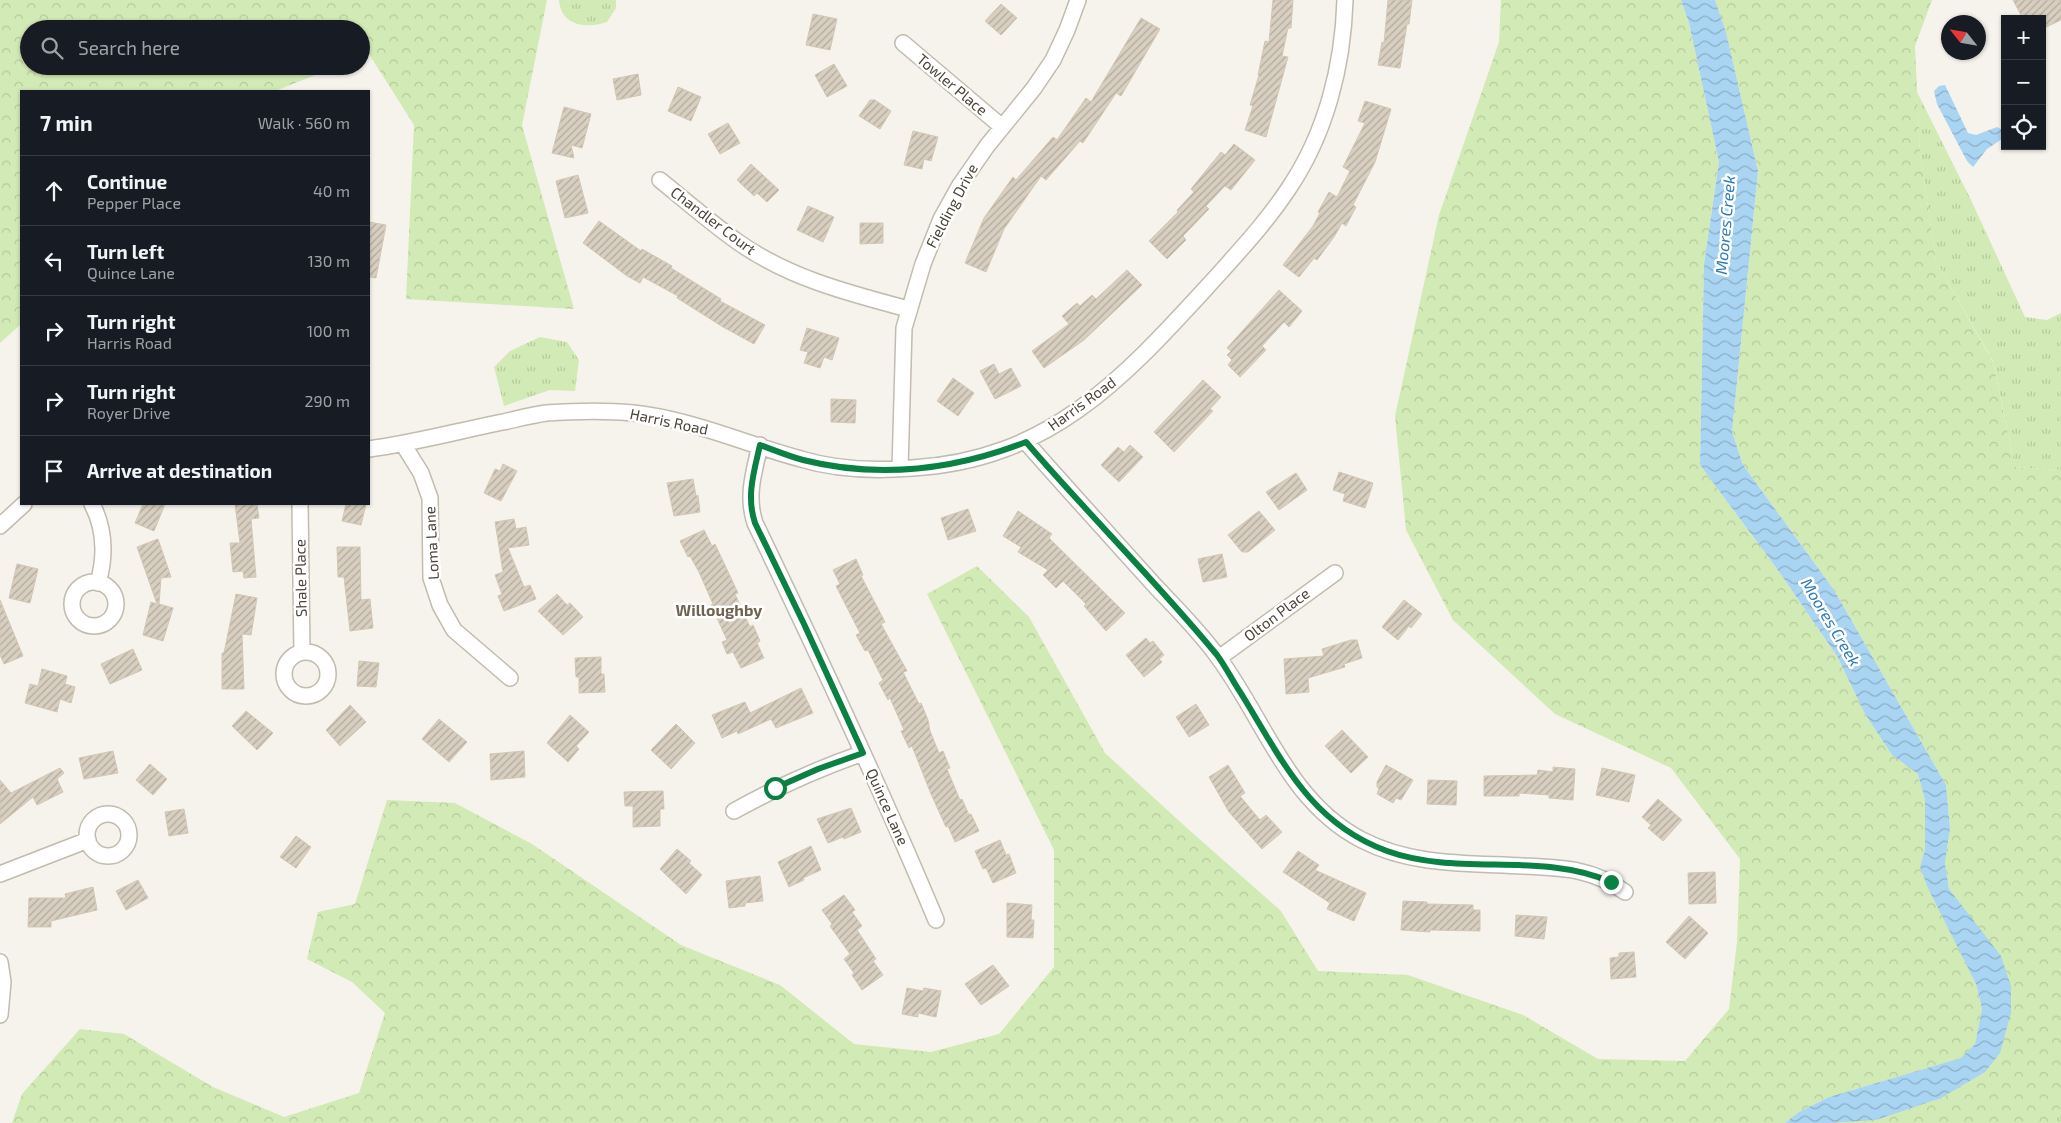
<!DOCTYPE html>
<meta charset="utf-8">
<style>
:root{--surface:#171b24;--page:#20242c;--text:#f1f3f6;--muted:#9ea1a6;--line:#363941}
body{margin:0;font-family:"Exo 2",sans-serif;background:var(--page);color:var(--text)}
.controls{position:absolute;right:15px;top:15px;display:grid;overflow:hidden;border-radius:0px;box-shadow:0 1px 4px #0004}
.controls button{width:45px;height:45px;display:grid;place-items:center;padding:0;border:0;border-bottom:1px solid var(--line);background:var(--surface);color:var(--text);font:25px sans-serif}
.compass{position:absolute;left:1941px;top:15px;width:45px;height:45px;border-radius:50%;background:var(--surface);box-shadow:0 1px 4px #0004;rotate:301deg}
.stop{position:absolute;width:15px;height:15px;margin:-11px;border:4px solid #0b8043;border-radius:50%;background:#fff}
.stop.end{background:#0b8043;border-color:#fff;box-shadow:0 1px 5px #0008}
.list{margin:0;padding:0;list-style:none}
h2{display:flex;justify-content:space-between;align-items:center;height:65px;margin:0;padding:0 20px;font-size:21px}
h2 small{font-size:16px;font-weight:400;color:var(--muted)}
.list li{display:grid;grid-template-columns:32px 1fr auto;gap:15px;align-items:center;box-sizing:border-box;height:70px;padding:0 20px;border-top:1px solid var(--line)}
.list b{display:block;font-size:19px;white-space:nowrap}
.list p{margin:0;font-size:16px;white-space:nowrap;color:var(--muted)}
.list em{font-size:16px;font-style:normal;color:var(--muted)}
.icon{flex:none;width:28px;height:28px;fill:none;stroke:currentColor;stroke-width:2;stroke-linecap:round;stroke-linejoin:round}
.map{position:relative;flex:none;width:2061px;height:1123px;overflow:hidden}
.search{position:absolute;background:var(--surface);box-shadow:0 1px 4px #0004;left:20px;top:20px;width:350px;height:55px;display:flex;align-items:center;gap:12px;box-sizing:border-box;padding:0 18px;border-radius:28px;color:var(--muted);font-size:19px}
.panel{position:absolute;background:var(--surface);box-shadow:0 1px 4px #0004;left:20px;top:90px;width:350px;height:415px;border-radius:0px}
.map>svg:first-child{display:block}
.grass{fill:url(#grass-tufts)}
.forest{fill:url(#forest-crowns)}
.water{fill:url(#water-waves)}
.building{fill:url(#building-hatch);stroke:#d3c7b4}
.lines{fill:none;stroke-linecap:round;stroke-linejoin:round}
.minor-casing{stroke:#c2bbae;stroke-width:18}
.minor{stroke:#fff;stroke-width:15}
.route{stroke:#0b8043;stroke-width:6}
.labels{text-anchor:middle;stroke-width:5;stroke-linejoin:round;paint-order:stroke}
.street-label{font-size:15px;fill:#4b4439;stroke:#fff}
.water-label{font-size:16px;font-style:italic;fill:#2e7ab2;stroke:#fff}
.neighbourhood-label{font-size:16px;font-weight:bold;fill:#6e6250;stroke:#fff}
</style>
<div class="map">
<svg width="2061" height="1123" viewBox="0 0 2061 1123">
<defs>
<pattern id="grass-tufts" width="24" height="20" patternUnits="userSpaceOnUse" patternTransform="scale(1.25)"><rect width="24" height="20" fill="#d2eab5"/><path d="M3 7l-1-3M5 7V3M7 7l1-3M15 17l-1-3M17 17v-4M19 17l1-3" fill="none" stroke="#b6ca9c"/></pattern>
<pattern id="forest-crowns" width="20" height="18" patternUnits="userSpaceOnUse" patternTransform="scale(1.25)"><rect width="20" height="18" fill="#d2eab5"/><path d="M2 6a3 3 0 1 1 6 0M12 15a3 3 0 1 1 6 0" fill="none" stroke="#b6ca9c"/></pattern>
<pattern id="water-waves" width="16" height="10" patternUnits="userSpaceOnUse" patternTransform="scale(1.25)"><rect width="16" height="10" fill="#a9d4f2"/><path d="M0 5q4-4 8 0t8 0" fill="none" stroke="#8caec5"/></pattern>
<pattern id="building-hatch" width="6" height="6" patternUnits="userSpaceOnUse" patternTransform="scale(1.25)"><rect width="6" height="6" fill="#d8cfc1"/><path d="M-1 1l2-2M0 6l6-6M5 7l2-2" fill="none" stroke="#b1aa9e"/></pattern>
</defs>
<rect width="100%" height="100%" fill="#f6f3ec"/>
<path class="grass" d="M559,0H616V8L607,22C586,29 561,26 559,0Z
M1917,92L1971,200L2025,317L2047,320L2061,313V470L2015,467L1993,361L1936,261L1920,153Z
M540,337L567,342L579,360L575,391L550,390L504,406L494,367L510,351Z
M2061,1108V1123H2047L2048,1121Z"/>
<path class="forest" d="M0,0H547L522,125L574,309L406,299L414,125L369,54L361,57V29H29V66H338L275,91H21V324L0,343Z
M1501,0H1681L1689,23L1719,162L1704,264L1700,465L1775,566L1837,656L1865,714L1892,755L1918,774L1925,800V849L1920,867L1976,984L1982,1009L1975,1044L1962,1058L1829,1097L1799,1112L1785,1123H12L22,1094L80,1029L124,1034L213,1087L284,1117L359,1093L385,1013L352,982L307,959L318,912L355,904L387,800L455,803L532,844L681,945L780,985L854,1044L931,1052L999,1034L1054,967V850L927,594L977,566L1029,617L1105,753L1188,829L1281,911L1318,971L1408,975L1523,1015L1598,1059L1685,1061L1729,1009L1737,942L1740,859L1671,768L1555,714L1453,620L1406,530L1395,416L1439,215L1499,42Z
M1715,0H1932L1915,46L1920,153L1936,261L1993,362L2015,467L2061,470V1108L2047,1123H1829L2000,1052L1949,889L1945,863L1950,828L1946,785L1834,590L1743,465L1732,432L1758,171L1726,32Z"/>
<path class="water" d="M1681,0H1715L1726,32L1758,171L1732,432L1743,465L1834,590L1946,785L1950,828L1945,863L1949,889L2001,956L2011,986V1013L2000,1053L1985,1072L1941,1098L1876,1120L1829,1123H1785L1799,1112L1829,1097L1961,1058L1975,1044L1982,1009L1976,984L1928,888L1920,867L1925,849V800L1918,774L1892,755L1865,714L1837,656L1775,566L1700,465L1704,264L1719,162L1689,23Z
M1945,85L1968,133L1976,135L1997,127L2003,130L2002,139L1987,149L1973,167L1967,161L1937,104L1934,91L1939,86Z"/>
<path class="building" d="M1273,0H1293L1291,28H1288L1282,56L1288,57L1266,137L1245,130L1253,106L1250,105L1259,75H1258L1265,41L1269,42Z
M1388,0H1412L1409,24H1407L1400,68L1378,65L1382,42L1384,43Z
M2013,0H2061V20L2042,29V19H2023Z
M1001,4L1017,18L1001,35L985,21Z
M813,14L837,19L830,50L806,45Z
M1141,18L1160,29L1121,96L1116,93L1083,143L1080,141L1046,180L1041,176L1004,229L986,272L965,263L984,218L1013,177L1016,180L1053,137L1057,140L1086,98L1091,102Z
M834,64L847,86L827,97L815,75Z
M638,74L641,95L617,100L613,79Z
M678,87L701,97L691,121L668,111Z
M870,100H875L891,111L880,129L859,116Z
M1365,101L1391,109L1375,162L1353,205L1356,207L1346,226L1342,223L1334,237L1317,260L1314,258L1299,277L1283,265L1313,226L1320,213L1318,212L1329,192L1337,197L1350,171L1343,167L1365,123L1358,121Z
M564,107L591,114L582,148L571,145L574,158L552,153Z
M728,123L740,143L720,154L708,134Z
M913,131L938,137L931,161L924,159L922,169L904,165Z
M1234,144L1255,160L1231,190L1225,186L1206,206L1209,209L1183,236L1186,240L1167,259L1149,241L1178,212L1177,210L1194,192L1191,189L1221,152L1225,155Z
M751,164L779,190L767,202L757,193L754,196L737,180Z
M578,175L588,213L565,218L556,181Z
M808,206L834,217L823,242L797,230Z
M599,221L641,251L642,249L672,266L671,268L721,299L720,301L765,325L754,344L723,327L677,298L678,296L643,277L640,283L627,276L583,243Z
M369,222L386,225L376,278L369,277Z
M860,223H883V243L860,244Z
M1127,270L1142,285L1084,340L1044,368L1032,351L1069,324L1062,316L1077,303L1080,306L1092,295L1096,299Z
M1279,290L1302,311L1289,327L1284,322L1262,346L1266,350L1240,377L1228,365L1232,360L1227,355L1231,351L1227,348Z
M807,328L839,338L832,360L824,357L820,368L804,363L808,352L800,350Z
M994,364L999,374L1011,368L1021,386L995,399L980,371Z
M953,378L974,393L958,416L937,401Z
M1203,380L1221,397L1210,409L1213,411L1174,452L1154,432Z
M831,399L856,400L855,423L831,422Z
M1130,445L1143,457L1119,482L1101,465L1118,447L1124,452Z
M503,464L517,471L501,501L484,493L495,469L500,471Z
M1339,472L1373,483L1365,508L1343,501L1345,494L1333,490Z
M1296,473L1307,490L1279,510L1266,492Z
M693,479L696,496L698,495L700,512L674,516L667,483Z
M143,504H165L154,531L135,523Z
M235,504H257L259,518L251,519L256,577L244,578L243,571L233,572L230,543H240Z
M346,504H366L361,525L342,521Z
M968,509L976,531L948,540L941,518Z
M1018,511L1052,534L1049,538L1125,613L1106,631L1084,606L1086,604L1063,581L1056,588L1043,575L1048,570L1018,552L1021,547L1003,536Z
M1259,511L1275,530L1248,552H1242L1228,535Z
M514,519L516,529L526,527L529,545L508,548L524,587L530,585L536,599L504,611L498,596L502,594L495,575L503,572L495,522Z
M704,530L712,546L715,544L738,593L735,594L750,627L753,625L760,641L757,643L764,658L741,668L733,652L727,654L722,642L727,640L711,605L713,604L699,572L690,556L688,557L680,541Z
M158,539L171,577L161,578L159,604L173,608L163,641L143,635L151,602L157,604L137,547Z
M337,547H360L361,600L370,599L373,628L350,631L344,577H338Z
M1222,554L1227,577L1203,582L1198,559Z
M856,559L863,575L861,576L885,622L881,624L907,671L903,672L919,704L921,703L928,720L930,731L939,753L943,751L950,768L947,769L960,800L962,799L969,815L971,814L979,831L955,842L948,826L946,827L931,794L912,746L909,748L901,731L904,730L890,698L888,700L879,683L883,680L868,650L865,651L856,635L860,633L836,586L840,584L833,570Z
M17,564L38,569L30,603L9,598Z
M236,594L257,598L251,635L242,634L244,689H222V653H224Z
M557,594L567,605L570,603L583,617L563,635L538,611Z
M0,600L23,656L4,664L0,655Z
M1404,600L1422,614L1411,628L1409,626L1398,640L1382,627Z
M1146,638L1150,643L1153,641L1164,655L1159,659L1162,662L1144,677L1126,655Z
M1351,640H1357L1362,658L1344,664L1345,667L1308,678L1309,692L1286,694L1284,659L1324,656L1322,649Z
M133,649L142,670L110,684L101,664Z
M601,657V674H604L605,692L579,693V677H576L575,658Z
M359,661L379,663L376,687L357,686Z
M42,669L67,676L65,684L75,687L71,703L60,699L57,712L25,703L30,684L38,686Z
M801,688L813,713L776,728L771,719L738,734L737,731L722,738L712,715L745,702L750,713Z
M1196,704L1209,725L1189,737L1176,717Z
M350,705L366,722L340,746L326,730Z
M246,711L273,733L257,750L232,726Z
M570,715L589,732L576,746L579,749L568,762L547,743Z
M439,719L467,742L449,762L422,739Z
M676,724L695,743L671,769L651,750Z
M1342,730L1368,757L1351,773L1325,746Z
M113,751L118,773L84,779L79,758Z
M524,751L525,777L491,780L490,754Z
M150,764L167,779L153,795L136,780Z
M1228,765L1245,793L1240,796L1260,820L1266,815L1282,832L1262,849L1229,812L1209,777Z
M1386,765L1413,780L1401,800L1396,798L1393,803L1377,794L1379,788L1377,787V782Z
M1553,767L1575,769L1573,800L1549,798V795L1519,793V796H1484V776L1537,775L1538,770L1553,772Z
M60,768L64,773L57,779L63,792L37,805L33,797L0,824V780L11,793Z
M1602,768L1635,775L1629,802L1596,795Z
M1428,780L1457,781L1456,805L1427,804Z
M663,791L664,809H660V826L633,827V806H625L624,792Z
M1658,799L1682,820L1663,841L1648,828L1651,825L1642,817Z
M851,808L861,832L844,839L843,837L828,843L817,819Z
M184,809L188,833L169,836L165,812Z
M296,836L311,847L296,868L280,857Z
M1000,840L1006,855L1009,854L1016,873L993,883L986,868L983,869L975,851Z
M811,846L821,870L803,878L804,880L789,887L778,862Z
M677,849L691,861L689,863L702,875L686,894L660,869Z
M1298,851L1319,865L1315,870L1366,893L1354,921L1327,909L1330,903L1283,872Z
M1715,872L1716,903L1689,904L1688,873Z
M760,876L763,901L745,903V906L729,908L726,881Z
M138,880L148,898L126,910L116,891Z
M93,887L97,910L51,921V927H28L29,898H66L65,894Z
M844,895L855,910L852,912L862,926L857,930L876,959L873,961L883,975L862,990L852,975L854,973L844,959L850,954L830,926L832,924L822,910Z
M1403,901L1427,902V904L1473,905V910H1480V931L1430,930V932L1401,930Z
M1007,903L1032,905L1031,920H1034L1033,938L1007,937Z
M1516,915L1547,917L1544,939L1515,936Z
M1689,916L1708,933L1685,959L1666,942Z
M1634,952L1636,977L1611,979L1610,958L1619,957V953Z
M993,965L1009,986L981,1005L965,984Z
M907,988L923,991L924,988L941,991L936,1017L918,1013V1017L902,1014Z"/>
<g class="lines">
<defs>
<path id="minor" d="M903,43L1001,126
M660,180C686,201 711,223 738,242C789,278 848,293 908,309
M1026,442C1069,491 1113,539 1157,588C1178,610 1200,632 1218,657C1265,720 1288,802 1362,840C1412,866 1468,863 1523,866C1562,868 1592,868 1625,892
M403,444L421,473L430,498L431,578L440,605L454,630L510,678
M760,445C754,472 746,496 755,523C818,654 880,786 936,920
M369,449C414,443 458,431 503,422C517,419 532,415 546,413C574,411 605,410 633,413C691,419 745,444 801,459C837,470 875,471 912,468C1054,460 1128,373 1218,275C1243,247 1268,220 1289,188C1326,133 1343,66 1345,0
M900,469L904,328L923,264L941,219L960,185L987,146L1034,88L1053,60L1067,30L1078,0
M92,504C105,529 106,555 98,583
M300,504L302,652
M0,526L24,504
M72 604a22 22 0 1 1 44 0a22 22 0 1 1-44 0Z
M284 674a22 22 0 1 1 44 0a22 22 0 1 1-44 0Z
M1219,658L1335,573
M734,811C777,787 817,769 863,753
M87 835a21 21 0 1 1 42 0a21 21 0 1 1-42 0Z
M0,874L88,840
M0,962L3,982L0,1015"/>
</defs>
<use href="#minor" class="minor-casing"/>
<use href="#minor" class="minor"/>
</g>
<g class="lines">
<path class="route" d="M775,788L818,769L863,753L804,624L755,523C746,496 754,472 760,445C774,450 788,456 803,460C879,479 954,470 1026,442C1088,514 1156,581 1217,655C1226,667 1233,682 1242,695C1282,760 1310,823 1387,851C1459,877 1541,851 1611,882"/>
</g>
<g class="labels">
<g class="street-label">
<text transform="translate(952 85) rotate(40)" y="5">Towler Place</text>
<text transform="translate(952 206) rotate(-62)" y="5">Fielding Drive</text>
<text transform="translate(713 221) rotate(37)" y="5">Chandler Court</text>
<text transform="translate(1082 404) rotate(-36)" y="5">Harris Road</text>
<text transform="translate(669 422) rotate(12)" y="5">Harris Road</text>
<text transform="translate(432 543) rotate(-93)" y="5">Loma Lane</text>
<text transform="translate(301 578) rotate(-91)" y="5">Shale Place</text>
<text transform="translate(1277 615) rotate(-37)" y="5">Olton Place</text>
<text transform="translate(887 807) rotate(66)" y="5">Quince Lane</text>
</g>
<g class="water-label">
<text transform="translate(1725 225) rotate(-85)" y="6">Moores Creek</text>
<text transform="translate(1831 622) rotate(59)" y="6">Moores Creek</text>
</g>
<g class="neighbourhood-label">
<text x="719" y="616">Willoughby</text>
</g>
</g>
</svg>
<div class="controls">
<button>+</button>
<button>−</button>
<button><svg class="icon" aria-label="locate" viewBox="0 0 24 24"><circle cx="12" cy="12" r="6"/><path d="M12 2v4M12 18v4M2 12h4M18 12h4"/></svg></button>
</div>
<svg class="compass" viewBox="-18 -18 36 36"><path d="M0-13l5 13h-10z" fill="#e53935"/><path d="M0 13l5-13h-10z" fill="#9ea1a6"/></svg>
<div class="stop" style="left:775px;top:788px"></div>
<div class="stop end" style="left:1611px;top:882px"></div>
<div class="search"><svg class="icon" aria-label="search" viewBox="0 0 24 24"><circle cx="10" cy="10" r="6"/><path d="M15 15l6 6"/></svg>Search here</div>
<section class="panel">
<h2>7 min<small>Walk · 560 m</small></h2>
<ul class="list">
<li><svg class="icon" aria-label="ahead" viewBox="0 0 24 24"><path d="M12 20V5M6 11l6-6 6 6"/></svg><div><b>Continue</b><p>Pepper Place</p></div><em>40 m</em></li>
<li><svg class="icon" aria-label="left" viewBox="0 0 24 24"><path d="M17 20v-9H6M10 6l-5 5 5 5"/></svg><div><b>Turn left</b><p>Quince Lane</p></div><em>130 m</em></li>
<li><svg class="icon" aria-label="right" viewBox="0 0 24 24"><path d="M7 20v-9h11M14 6l5 5-5 5"/></svg><div><b>Turn right</b><p>Harris Road</p></div><em>100 m</em></li>
<li><svg class="icon" aria-label="right" viewBox="0 0 24 24"><path d="M7 20v-9h11M14 6l5 5-5 5"/></svg><div><b>Turn right</b><p>Royer Drive</p></div><em>290 m</em></li>
<li><svg class="icon" aria-label="arrive" viewBox="0 0 24 24"><path d="M6 21V4h12l-3 4 3 4H6"/></svg><div><b>Arrive at destination</b></div></li>
</ul>
</section>
</div>
